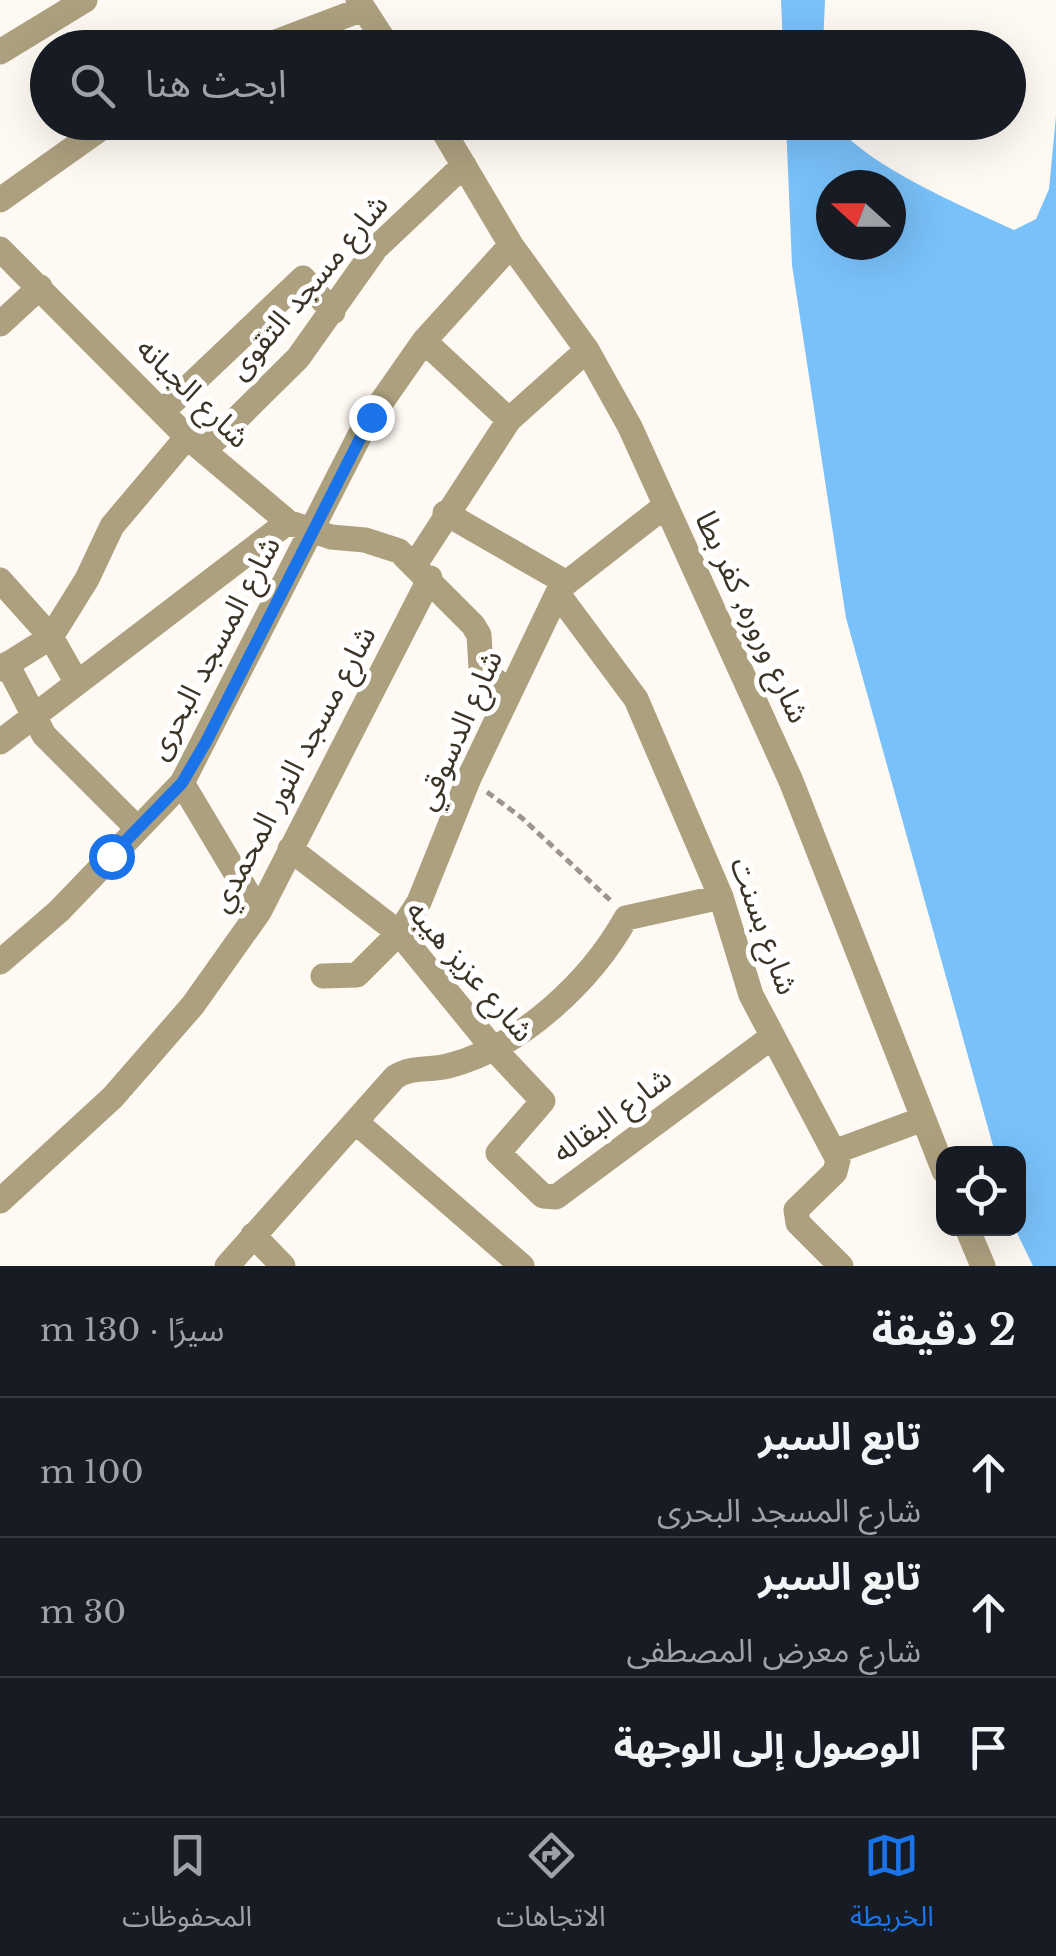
<!DOCTYPE html>
<html lang="ar">
<meta charset="utf-8">
<style>
:root{--surface:#171b24;--page:#20242c;--text:#f1f3f6;--muted:#9ea1a6;--line:#363941;--accent:#1a73e8}
body{margin:0;font-family:"Libre Baskerville","Noto Sans Arabic",serif;background:var(--page);color:var(--text);direction:rtl}
.controls{position:absolute;right:30px;bottom:30px;display:grid;overflow:hidden;border-radius:20px;box-shadow:0 10px 40px #0002}
.controls button{width:90px;height:90px;display:grid;place-items:center;padding:0;border:0;border-bottom:2px solid var(--line);background:var(--surface);color:var(--text);font:50px sans-serif}
.compass{position:absolute;left:816px;top:170px;width:90px;height:90px;border-radius:50%;background:var(--surface);box-shadow:0 10px 40px #0002;rotate:291deg}
.stop{position:absolute;width:30px;height:30px;margin:-22px;border:8px solid #1a73e8;border-radius:50%;background:#fff}
.stop.end{background:#1a73e8;border-color:#fff;box-shadow:0 2px 10px #0008}
.list{margin:0;padding:0;list-style:none}
h2{display:flex;justify-content:space-between;align-items:center;height:130px;margin:0;padding:0 40px;font-size:42px}
h2 small{font-size:32px;font-weight:400;color:var(--muted)}
.list li{display:grid;grid-template-columns:65px 1fr auto;gap:30px;align-items:center;box-sizing:border-box;height:140px;padding:0 40px;border-top:2px solid var(--line)}
.list b{display:block;font-size:38px;white-space:nowrap}
.list p{margin:0;font-size:32px;white-space:nowrap;color:var(--muted)}
.list em{font-size:32px;font-style:normal;color:var(--muted)}
.icon{flex:none;width:55px;height:55px;fill:none;stroke:currentColor;stroke-width:2;stroke-linecap:round;stroke-linejoin:round}
.map{position:relative;flex:none;width:1056px;height:1266px;overflow:hidden;direction:ltr}
.search{position:absolute;background:var(--surface);box-shadow:0 10px 40px #0002;left:30px;right:30px;top:30px;height:110px;display:flex;align-items:center;gap:25px;box-sizing:border-box;padding:0 35px;border-radius:55px;color:var(--muted);font-size:38px}
.sheet{height:550px;background:var(--surface)}
nav{display:flex;justify-content:space-around;align-items:center;box-sizing:border-box;height:140px;border-top:2px solid var(--line);background:var(--surface);font-size:28px;color:var(--muted)}
nav a{display:grid;justify-items:center;gap:5px}
nav .on{color:var(--accent)}
.map>svg:first-child{display:block}
.water{fill:#79c1fa;fill-rule:evenodd}
.lines{fill:none;stroke-linecap:round;stroke-linejoin:round}
.path{stroke:#9c958c;stroke-width:5;stroke-dasharray:8 5;stroke-linecap:butt}
.minor{stroke:#aca07e;stroke-width:25}
.route{stroke:#1a73e8;stroke-width:12}
.labels{text-anchor:middle;stroke-width:10;stroke-linejoin:round;paint-order:stroke}
.street-label{font-size:30px;fill:#3d3428;stroke:#fff}
</style>
<div class="map">
<svg width="1056" height="1266" viewBox="0 0 1056 1266">
<rect width="100%" height="100%" fill="#fef9f3"/>
<path class="water" d="M781,0H825L823,47H783Z
M1056,116V1266H1033L1015,1229L1018,1154L995,1153L846,618L792,265L786,123H835C866,166 965,207 1014,230L1036,219L1049,189ZM831,185H891V245H831Z"/>
<g class="lines">
<path class="path" d="M487,792L522,818L610,900"/>
<path class="minor" d="M358,0L389,48
M260,48L363,9
M0,52L85,0
M438,122L511,245L587,350L630,427L791,781L944,1171
M0,200L110,122
M0,249L187,437L288,522L331,537L365,540L399,551L473,625L479,635L481,668L509,692
M0,324L40,287
M424,341L509,420
M162,412L303,278L333,312
M204,451L298,358L376,248L464,165
M445,513L565,582
M414,566L509,420L587,350
M0,580L51,637L77,683
M558,594L636,699L721,897L751,995L838,1160L835,1172L796,1210L798,1223L841,1266
M7,664L44,735L138,829
M0,669L51,637L87,579L112,526L187,437
M0,742L288,522
M182,783L259,912
M290,849L399,933L492,1047L543,1101L498,1153L543,1196L556,1197L772,1037
M0,962L59,911L182,783L364,427L424,341L511,245
M323,976L357,975L399,933L419,902L469,778L560,588L665,506
M357,1123L522,1266
M834,1152L923,1119
M0,1201L113,1097L193,1005L259,912L430,578
M967,1228L983,1266
M253,1235L283,1266
M227,1266L395,1077C412,1066 428,1071 448,1066C520,1048 591,981 626,918L721,897"/>
</g>
<g class="lines">
<path class="route" d="M111,856L182,783L206,742L371,417"/>
</g>
<g class="labels">
<g class="street-label">
<text transform="translate(308 287) rotate(-50)" y="10">شارع مسجد التقوى</text>
<text transform="translate(193 393) rotate(44)" y="10">شارع الجبانه</text>
<text transform="translate(752 617) rotate(65)" y="10">شارع وروره, كفر بطا</text>
<text transform="translate(214 648) rotate(-62)" y="10">شارع المسجد البحرى</text>
<text transform="translate(459 730) rotate(-66)" y="10">شارع الدسوقي</text>
<text transform="translate(293 769) rotate(-62)" y="10">شارع مسجد النور المحمدي</text>
<text transform="translate(764 926) rotate(70)" y="10">شارع بسنت</text>
<text transform="translate(470 971) rotate(49)" y="10">شارع عزيز هيبه</text>
<text transform="translate(612 1115) rotate(-36)" y="10">شارع البقاله</text>
</g>
</g>
</svg>
<div class="controls">
<button><svg class="icon" aria-label="locate" viewBox="0 0 24 24"><circle cx="12" cy="12" r="6"/><path d="M12 2v4M12 18v4M2 12h4M18 12h4"/></svg></button>
</div>
<svg class="compass" viewBox="-18 -18 36 36"><path d="M0-13l5 13h-10z" fill="#e53935"/><path d="M0 13l5-13h-10z" fill="#9ea1a6"/></svg>
<div class="stop" style="left:111px;top:856px"></div>
<div class="stop end" style="left:371px;top:417px"></div>
<div class="search"><svg class="icon" aria-label="search" viewBox="0 0 24 24"><circle cx="10" cy="10" r="6"/><path d="M15 15l6 6"/></svg>ابحث هنا</div>
</div>
<section class="sheet">
<h2>2 دقيقة<small>سيرًا · 130 m</small></h2>
<ul class="list">
<li><svg class="icon" aria-label="ahead" viewBox="0 0 24 24"><path d="M12 20V5M6 11l6-6 6 6"/></svg><div><b>تابع السير</b><p>شارع المسجد البحرى</p></div><em>100 m</em></li>
<li><svg class="icon" aria-label="ahead" viewBox="0 0 24 24"><path d="M12 20V5M6 11l6-6 6 6"/></svg><div><b>تابع السير</b><p>شارع معرض المصطفى</p></div><em>30 m</em></li>
<li><svg class="icon" aria-label="arrive" viewBox="0 0 24 24"><path d="M6 21V4h12l-3 4 3 4H6"/></svg><div><b>الوصول إلى الوجهة</b></div></li>
</ul>
</section>
<nav>
<a class="on"><svg class="icon" aria-label="map" viewBox="0 0 24 24"><path d="M3 6l6-2 6 2 6-2v14l-6 2-6-2-6 2zM9 4v14M15 6v14"/></svg>الخريطة</a>
<a><svg class="icon" aria-label="directions" viewBox="0 0 24 24"><path d="M12 3l9 9-9 9-9-9zM9 14v-3h6M13 9l2 2-2 2"/></svg>الاتجاهات</a>
<a><svg class="icon" aria-label="saved" viewBox="0 0 24 24"><path d="M7 4h10v16l-5-4-5 4z"/></svg>المحفوظات</a>
</nav>
